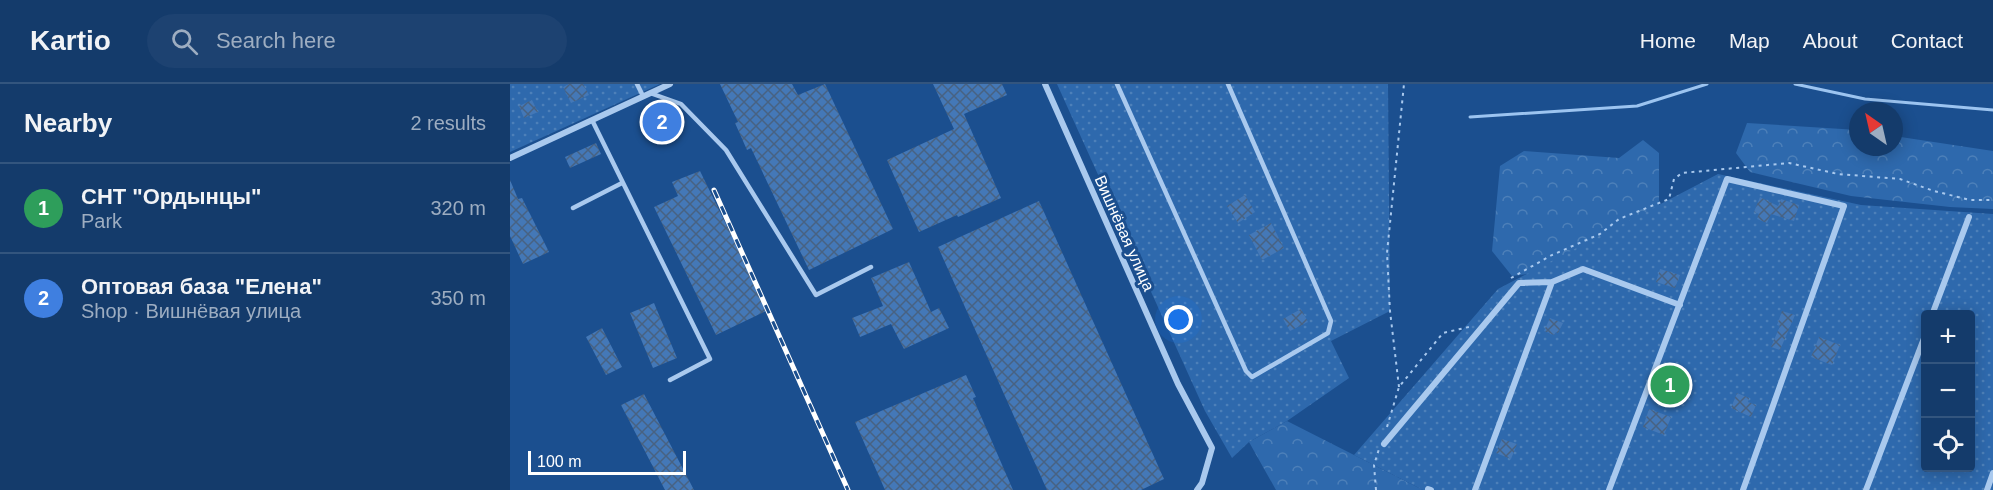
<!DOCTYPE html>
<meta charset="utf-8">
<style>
:root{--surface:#143b6b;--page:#1d4271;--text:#f1f3f6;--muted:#9dadc1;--line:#33557e;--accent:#ffd166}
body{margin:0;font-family:Helvetica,sans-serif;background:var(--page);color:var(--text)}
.controls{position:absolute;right:18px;bottom:18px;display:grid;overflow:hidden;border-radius:6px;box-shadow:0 3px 15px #0003}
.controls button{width:54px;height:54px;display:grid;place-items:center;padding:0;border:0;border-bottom:2px solid var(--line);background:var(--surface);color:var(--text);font:30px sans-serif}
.compass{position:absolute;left:1339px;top:18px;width:54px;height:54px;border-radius:50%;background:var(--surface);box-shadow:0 3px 15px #0003;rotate:326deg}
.scale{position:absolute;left:18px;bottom:15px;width:158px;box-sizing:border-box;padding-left:6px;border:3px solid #fff;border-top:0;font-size:16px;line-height:21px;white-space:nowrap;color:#fff;-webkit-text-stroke:4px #1b4f8f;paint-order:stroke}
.you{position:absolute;left:669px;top:236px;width:21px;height:21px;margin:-15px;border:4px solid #fff;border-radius:50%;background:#1a73e8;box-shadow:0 0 0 9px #1a73e833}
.badge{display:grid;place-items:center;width:39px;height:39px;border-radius:50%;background:var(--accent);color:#fff;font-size:20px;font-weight:700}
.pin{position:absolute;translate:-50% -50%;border:3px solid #fff;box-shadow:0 2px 6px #0006}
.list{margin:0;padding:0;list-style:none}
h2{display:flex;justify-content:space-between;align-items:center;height:78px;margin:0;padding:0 24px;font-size:26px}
h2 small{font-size:20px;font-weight:400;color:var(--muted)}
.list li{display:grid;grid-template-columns:39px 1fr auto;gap:18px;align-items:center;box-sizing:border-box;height:90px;padding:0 24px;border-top:2px solid var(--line)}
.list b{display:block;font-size:22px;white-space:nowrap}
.list p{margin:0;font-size:20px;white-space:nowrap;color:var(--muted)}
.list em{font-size:20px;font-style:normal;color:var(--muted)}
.icon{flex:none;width:33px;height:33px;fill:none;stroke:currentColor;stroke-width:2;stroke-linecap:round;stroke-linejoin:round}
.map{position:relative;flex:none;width:1483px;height:406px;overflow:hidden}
header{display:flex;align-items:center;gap:36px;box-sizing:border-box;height:84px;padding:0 30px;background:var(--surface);border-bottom:2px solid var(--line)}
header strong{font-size:28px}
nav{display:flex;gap:33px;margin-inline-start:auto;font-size:21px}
.search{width:420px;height:54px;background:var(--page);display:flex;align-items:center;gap:15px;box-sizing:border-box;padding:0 21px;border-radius:33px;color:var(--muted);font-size:22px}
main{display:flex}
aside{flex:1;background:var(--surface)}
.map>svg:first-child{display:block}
.forest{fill:url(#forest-crowns)}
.garden{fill:url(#garden-dots);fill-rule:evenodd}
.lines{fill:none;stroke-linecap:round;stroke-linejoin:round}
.stream{stroke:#9cc4f0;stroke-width:3}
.building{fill:url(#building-cross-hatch)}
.path{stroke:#a9c9ee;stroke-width:2;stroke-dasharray:3 4.5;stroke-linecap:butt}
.lane{stroke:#a9c9ee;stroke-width:4.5}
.street{stroke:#a9c9ee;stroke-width:6}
.rail-casing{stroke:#fff;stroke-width:5}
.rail{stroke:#1b4f8f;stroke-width:3;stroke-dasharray:9;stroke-linecap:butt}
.labels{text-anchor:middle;stroke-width:6;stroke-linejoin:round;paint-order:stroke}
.street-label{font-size:16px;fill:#fff;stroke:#1b4f8f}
</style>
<header>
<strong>Kartio</strong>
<div class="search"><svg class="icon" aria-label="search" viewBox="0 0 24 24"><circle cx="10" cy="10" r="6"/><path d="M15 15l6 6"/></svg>Search here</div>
<nav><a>Home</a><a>Map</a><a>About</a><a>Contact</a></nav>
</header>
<main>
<aside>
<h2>Nearby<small>2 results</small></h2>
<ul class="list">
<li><span class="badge" style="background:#2e9e5b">1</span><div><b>СНТ &quot;Ордынцы&quot;</b><p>Park</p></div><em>320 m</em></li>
<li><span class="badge" style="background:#3f7fe0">2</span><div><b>Оптовая база &quot;Елена&quot;</b><p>Shop · Вишнёвая улица</p></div><em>350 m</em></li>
</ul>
</aside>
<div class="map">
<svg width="1483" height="406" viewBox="0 0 1483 406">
<defs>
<pattern id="forest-crowns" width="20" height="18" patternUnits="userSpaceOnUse" patternTransform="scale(1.5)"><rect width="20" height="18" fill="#2e69ad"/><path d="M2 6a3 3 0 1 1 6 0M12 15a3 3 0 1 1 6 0" fill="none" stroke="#4d80b9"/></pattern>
<pattern id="garden-dots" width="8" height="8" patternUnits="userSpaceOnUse" patternTransform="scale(1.5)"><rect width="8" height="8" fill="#2e69ad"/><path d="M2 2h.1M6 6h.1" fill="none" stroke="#4d80b9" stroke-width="1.8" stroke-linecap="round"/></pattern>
<pattern id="building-cross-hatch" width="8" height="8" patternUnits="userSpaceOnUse" patternTransform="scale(1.5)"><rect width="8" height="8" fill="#4478b7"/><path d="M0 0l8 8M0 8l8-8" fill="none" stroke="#486282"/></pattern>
</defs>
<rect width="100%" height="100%" fill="#1b4f8f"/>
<path class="forest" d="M1237,39L1348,46V63H1384V52L1483,67V125L1440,123L1341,112L1240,88L1226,69Z
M1133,56L1149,69V133L1036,188L1002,192L982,167L990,82L1014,67L1109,74Z
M777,337L913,406H766L739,358Z"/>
<path class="garden" d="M0,0H150L0,68Z
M547,0H878L880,227L821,257L839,294L777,337L739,358L722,374L695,327Z
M1208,90L1351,121L1483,130V406H913L844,371L988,205ZM1416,231H1460V384H1416Z"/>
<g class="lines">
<path class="stream" d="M1285,0L1355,15L1483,26
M960,33L1127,22L1197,0"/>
</g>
<path class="building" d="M59,0H73L79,11L61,19L53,3Z
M210,0H282L288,11L315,0L383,145L299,186L241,64L237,66L225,39L228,38Z
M423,0H492L497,11L454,30L491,114L448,133L447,131L409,148L377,76L444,45Z
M22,16L28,28L14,34L9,22Z
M166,24L173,41L138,56L131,40Z
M86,59L91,70L60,84L55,73Z
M190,87L258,226L206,251L144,123L168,112L162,98Z
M0,96L8,115L12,114L39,168L13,180L0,152Z
M735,111L745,128L728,139L717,122Z
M1250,113L1268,122L1271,115L1289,121L1284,137L1261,130L1257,139L1247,135L1249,130L1244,128Z
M529,117L654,395L631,406H537L428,163Z
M761,139L774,164L752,176L739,151Z
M399,178L421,228L429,224L439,244L394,265L381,240L350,253L342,234L373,222L361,194Z
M1150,185L1170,191L1165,204L1146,198Z
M144,219L167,274L143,284L120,229Z
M791,225L798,238L780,247L773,235Z
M1272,227L1285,231L1270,266L1261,263L1270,242L1267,241Z
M1040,234L1053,239L1048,249L1046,248L1044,251L1034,247Z
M92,244L112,283L96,291L76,253Z
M1309,253L1330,261L1322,281L1301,273Z
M456,291L466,313L463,314L503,406H375L345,338Z
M1227,309L1239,314L1238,318L1246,321L1241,333L1221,324Z
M134,310L184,406H155L111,321Z
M1139,325L1161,333L1154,351L1133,343Z
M992,355L1007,360L1001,375L986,369Z"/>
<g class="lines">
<path class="path" d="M1001,194L1042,171L1090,150L1109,135L1159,115L1164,95L1172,89L1279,79L1328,90L1390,95L1424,107L1460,116H1483
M889,303L880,227L877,169L894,0
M877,343L889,303L933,249L963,242
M866,406L864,381L869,365"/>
<path class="lane" d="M127,0L133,12
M607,0L736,287L742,293L818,249L821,237L718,0
M140,9L171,20L216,66L306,211L361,183
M82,36L200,275L160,296
M63,124L112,99"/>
<path class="street" d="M535,0L668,300L702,364L692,399L687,406
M0,74L160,0
M1422,231L1459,133
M874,360L1009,199L1042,198
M918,405L921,406
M965,406L1042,198L1073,185L1170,221
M1099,406L1217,95L1334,122L1233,406
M1356,406L1416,249
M1477,406L1483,389"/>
<defs>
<path id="rail" d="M204,106L338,406"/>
</defs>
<use href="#rail" class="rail-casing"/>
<use href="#rail" class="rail"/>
</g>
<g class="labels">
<g class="street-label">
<text transform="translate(615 149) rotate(66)" y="6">Вишнёвая улица</text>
</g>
</g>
</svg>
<div class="controls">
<button>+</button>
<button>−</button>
<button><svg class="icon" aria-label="locate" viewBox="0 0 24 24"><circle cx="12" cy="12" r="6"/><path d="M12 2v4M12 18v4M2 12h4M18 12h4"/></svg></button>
</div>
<svg class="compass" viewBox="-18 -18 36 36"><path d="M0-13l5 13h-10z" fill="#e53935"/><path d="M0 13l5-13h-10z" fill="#9dadc1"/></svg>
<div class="scale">100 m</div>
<div class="you"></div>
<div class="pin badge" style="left:1160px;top:301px;background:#2e9e5b">1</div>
<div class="pin badge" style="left:152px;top:38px;background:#3f7fe0">2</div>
</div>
</main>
